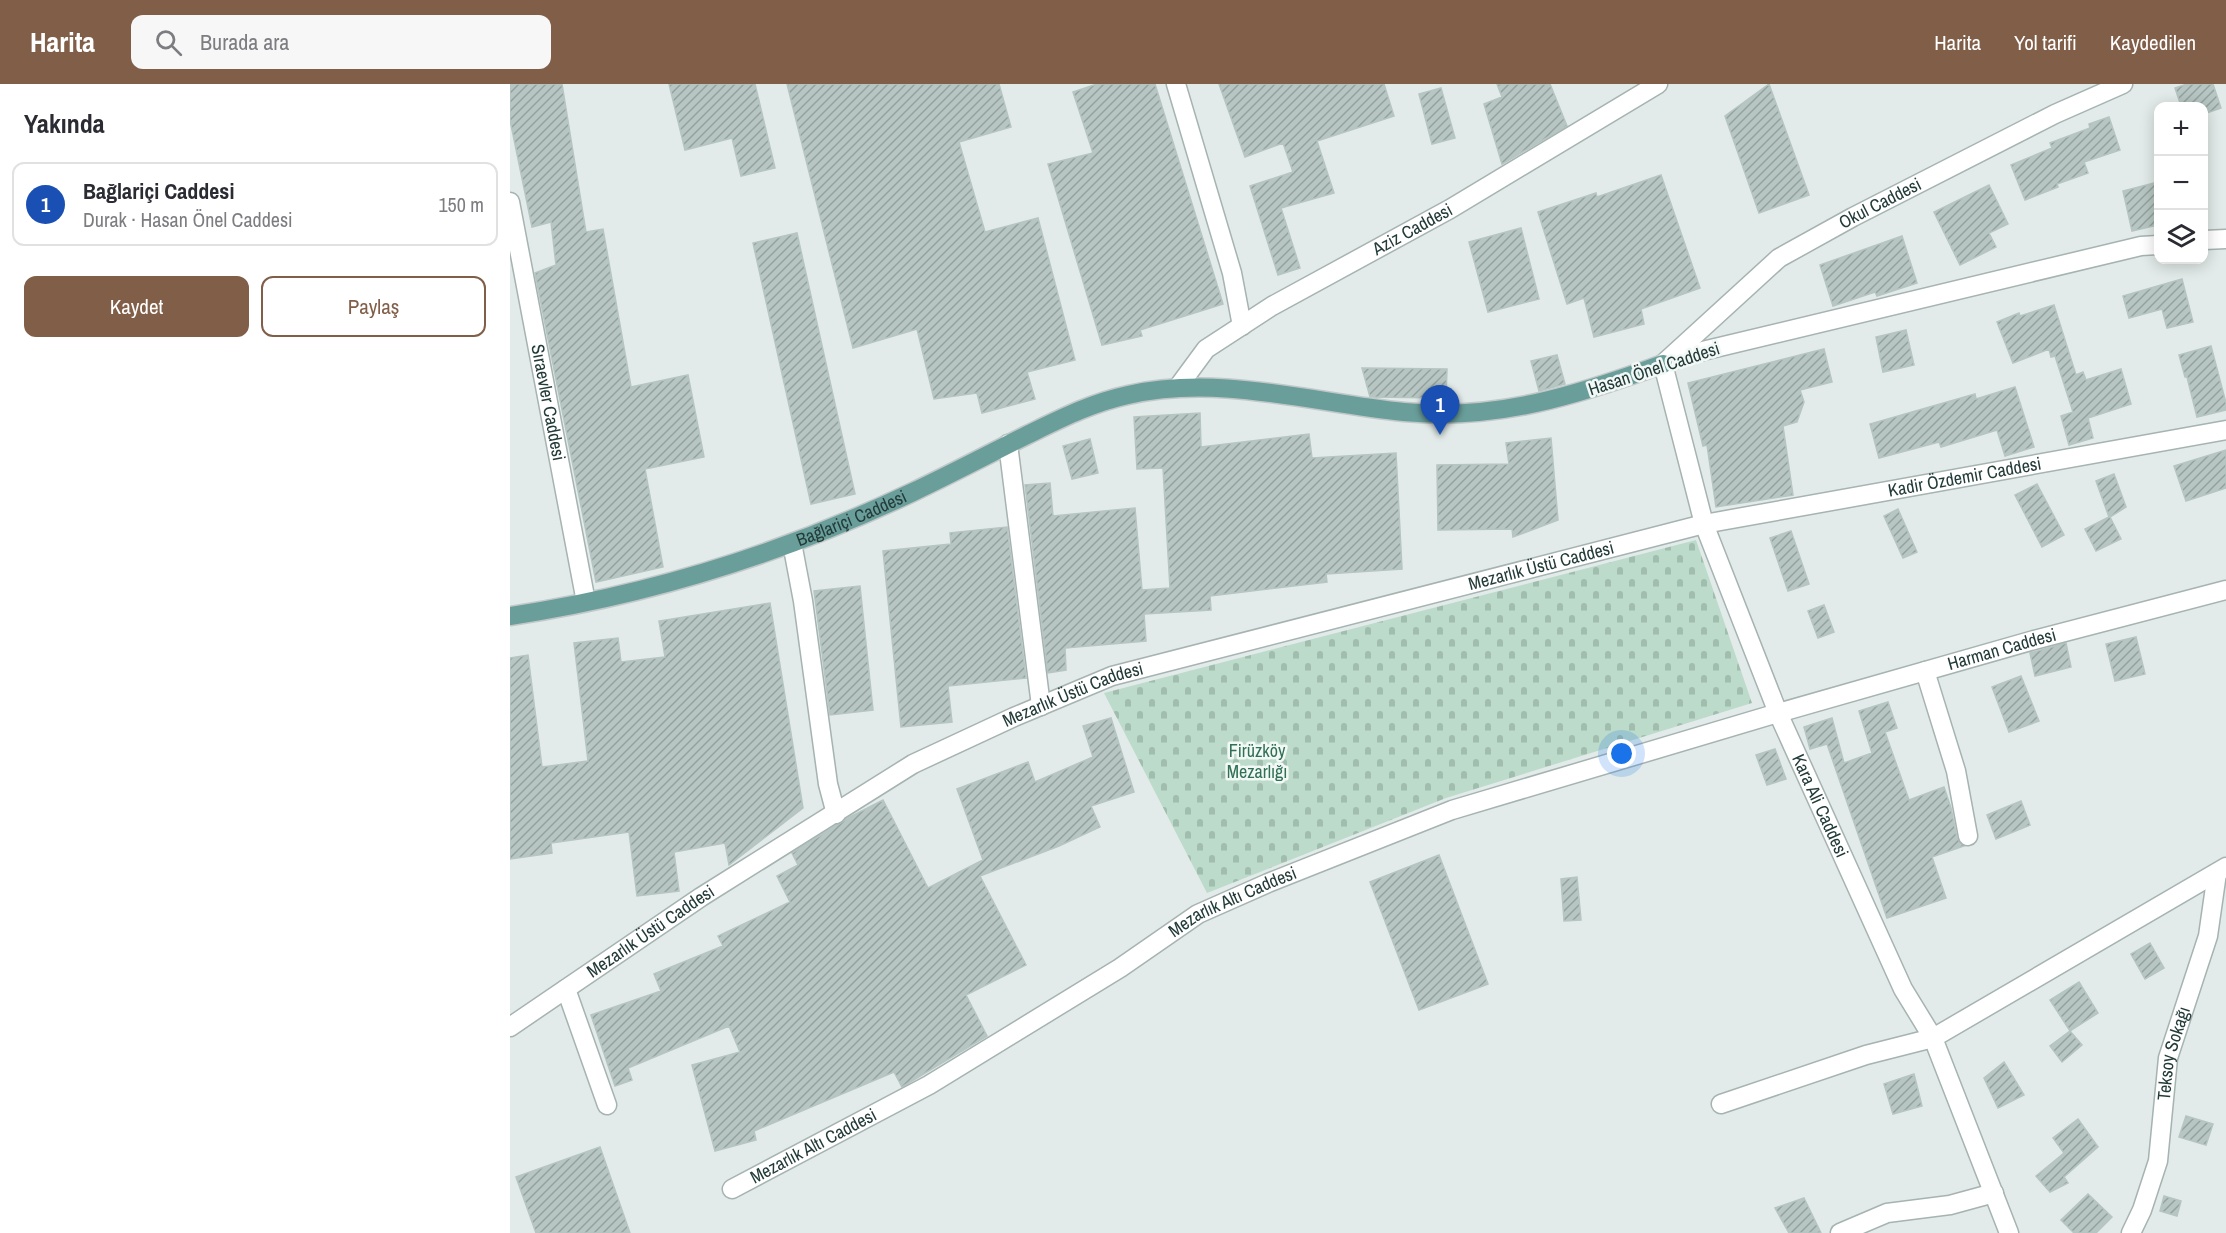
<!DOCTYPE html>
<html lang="tr">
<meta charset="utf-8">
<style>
:root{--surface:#fff;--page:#f7f7f7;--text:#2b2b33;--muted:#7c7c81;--line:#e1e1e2;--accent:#815e48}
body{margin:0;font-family:"Archivo Narrow",sans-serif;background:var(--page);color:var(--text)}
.controls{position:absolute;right:18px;top:18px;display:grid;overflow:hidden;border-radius:12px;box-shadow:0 3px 15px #0003}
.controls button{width:54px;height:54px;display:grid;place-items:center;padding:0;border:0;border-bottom:2px solid var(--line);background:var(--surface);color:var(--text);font:30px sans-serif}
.you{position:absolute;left:1112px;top:670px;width:21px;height:21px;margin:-15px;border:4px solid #fff;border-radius:50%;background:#1a73e8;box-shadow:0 0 0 9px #1a73e833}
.badge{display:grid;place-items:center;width:39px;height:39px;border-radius:50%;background:var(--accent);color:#fff;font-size:20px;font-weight:700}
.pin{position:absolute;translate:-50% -50px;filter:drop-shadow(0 2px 3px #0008)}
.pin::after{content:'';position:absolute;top:32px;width:21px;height:18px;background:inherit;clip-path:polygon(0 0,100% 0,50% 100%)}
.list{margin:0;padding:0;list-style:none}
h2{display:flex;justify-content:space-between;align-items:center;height:78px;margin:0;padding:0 24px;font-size:26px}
h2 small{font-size:20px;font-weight:400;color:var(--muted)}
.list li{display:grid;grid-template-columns:39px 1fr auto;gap:18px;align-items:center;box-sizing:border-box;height:84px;margin:0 12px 12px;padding:0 12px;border:2px solid var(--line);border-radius:12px}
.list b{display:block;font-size:22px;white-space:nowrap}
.list p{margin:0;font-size:20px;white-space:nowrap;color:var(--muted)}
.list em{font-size:20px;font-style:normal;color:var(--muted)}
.actions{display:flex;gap:12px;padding:18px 24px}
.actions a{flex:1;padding:14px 0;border:2px solid var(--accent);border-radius:12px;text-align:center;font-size:21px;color:var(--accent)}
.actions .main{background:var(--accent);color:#fff}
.icon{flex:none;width:33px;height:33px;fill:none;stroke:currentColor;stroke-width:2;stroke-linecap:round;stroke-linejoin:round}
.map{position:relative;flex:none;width:1716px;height:1149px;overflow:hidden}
header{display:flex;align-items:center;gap:36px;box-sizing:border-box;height:84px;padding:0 30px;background:var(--accent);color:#fff}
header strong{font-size:28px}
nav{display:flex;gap:33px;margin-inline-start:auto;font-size:21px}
.search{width:420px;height:54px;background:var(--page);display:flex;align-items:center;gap:15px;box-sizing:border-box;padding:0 21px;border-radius:12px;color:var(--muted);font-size:22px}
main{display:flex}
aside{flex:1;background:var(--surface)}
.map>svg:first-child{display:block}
.cemetery{fill:url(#cemetery-stones)}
.building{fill:url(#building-hatch);stroke:#b5c5c1;stroke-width:1.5}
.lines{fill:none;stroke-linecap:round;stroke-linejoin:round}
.minor-casing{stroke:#a5b3b1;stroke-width:21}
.major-casing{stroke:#c1c8c8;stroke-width:21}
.minor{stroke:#fff;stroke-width:18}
.major{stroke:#699e9a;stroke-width:18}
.labels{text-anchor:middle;stroke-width:5;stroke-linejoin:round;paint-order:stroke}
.street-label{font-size:18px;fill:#233b39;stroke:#f2f8f6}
.park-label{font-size:18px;fill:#307054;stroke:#f2f8f6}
</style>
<header>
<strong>Harita</strong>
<div class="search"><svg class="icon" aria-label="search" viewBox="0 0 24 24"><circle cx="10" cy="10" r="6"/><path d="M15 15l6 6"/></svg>Burada ara</div>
<nav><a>Harita</a><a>Yol tarifi</a><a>Kaydedilen</a></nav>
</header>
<main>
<aside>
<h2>Yakında<small></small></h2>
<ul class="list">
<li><span class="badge" style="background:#1a4fb4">1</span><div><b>Bağlariçi Caddesi</b><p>Durak · Hasan Önel Caddesi</p></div><em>150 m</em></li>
</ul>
<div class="actions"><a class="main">Kaydet</a><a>Paylaş</a></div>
</aside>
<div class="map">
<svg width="1716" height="1149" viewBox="0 0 1716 1149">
<defs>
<pattern id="cemetery-stones" width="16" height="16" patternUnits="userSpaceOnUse" patternTransform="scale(1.5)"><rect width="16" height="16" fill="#bcdbca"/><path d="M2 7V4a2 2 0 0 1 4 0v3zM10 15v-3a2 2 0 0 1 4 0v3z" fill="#a1bdae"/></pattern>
<pattern id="building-hatch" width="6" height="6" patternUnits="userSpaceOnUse" patternTransform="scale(1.5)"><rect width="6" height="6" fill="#b7c6c2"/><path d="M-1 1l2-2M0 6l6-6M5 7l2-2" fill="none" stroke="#94a29f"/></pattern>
</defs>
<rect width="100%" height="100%" fill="#e2ebe9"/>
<path class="cemetery" d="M1186,456L1242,619L936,714L697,809L594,609Z"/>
<path class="building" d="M0,0H52L76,148L93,145L121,303L178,291L194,373L135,385L153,483L86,498L25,189L46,181L41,138L22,143L0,36Z
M159,0H245L265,84L231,92L222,54L175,66Z
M277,0H489L501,43L449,58L475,148L528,134L565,276L517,288L525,315L472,329L467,309L424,315L407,245L343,264Z
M587,0H645L713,220L630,246L632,252L592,261L538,80L583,69L563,8Z
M709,0H874L884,32L807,57L824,109L771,124L790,184L768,191L740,102L783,88L773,59L735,73Z
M987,0H1040L1057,42L992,80L974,20L992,13Z
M1259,0L1299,111L1249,129L1215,32Z
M1677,0H1703L1711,24L1694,30V22H1671L1665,4Z
M931,4L945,54L922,60L909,10Z
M1599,33L1610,66L1574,78L1578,89L1547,100L1548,103L1515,116L1501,81L1542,64L1540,59L1580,44L1579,40Z
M1151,91L1190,204L1131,225L1134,240L1084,253L1074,214L1057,220L1028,128L1086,109L1087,113Z
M1648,98V141L1622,147L1613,107Z
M1479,101L1498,140L1479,149L1486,163L1450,181L1424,128Z
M1011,144L1029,215L978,228L959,158Z
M287,149L345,410L301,420L243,159Z
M1392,152L1407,199L1367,212L1365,208L1323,222L1310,181Z
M1672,195L1683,238L1657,244L1652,225L1619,234L1613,212Z
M1544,221L1566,291L1573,288L1576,296L1611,285L1621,320L1578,334L1583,354L1559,361L1551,332L1563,328L1545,272L1541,273L1539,265L1503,279L1487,238L1509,229L1510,232Z
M1396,246L1404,281L1373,288L1366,253Z
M1701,262L1716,319V326L1687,333L1677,293H1675L1669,271Z
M1314,265L1322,298L1290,306L1294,318L1287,338L1273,342L1283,411L1206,423L1197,361L1193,362L1178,299Z
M1047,271L1055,300L1029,307L1021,277Z
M852,284L937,285L936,314L860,313Z
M1505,303L1524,363L1495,372L1487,346L1431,363L1429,358L1369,374L1360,340L1465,310L1466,315Z
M690,329L691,363L799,350L802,374L886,369L892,485L816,490L817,498L700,512L701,526L634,530L636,557L555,564L556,586L538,589L515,401L540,399L543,432L625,424L632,506L660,504L653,384L627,385L624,333Z
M1041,354L1048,436L1003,453L1002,445L928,446L927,381L999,380L996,359Z
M580,355L588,389L562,395L553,362Z
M1716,366V404L1676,417L1664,382Z
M1604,390L1616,423L1600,433L1611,455L1586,467L1575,445L1599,433L1586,397Z
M1527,400L1554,451L1532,463L1505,411Z
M1388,425L1407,468L1393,474L1374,432Z
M497,443L516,594L438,602L442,638L391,643L373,467L441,460L440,449Z
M1281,447L1299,500L1278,507L1260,454Z
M350,502L363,626L320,631L304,507Z
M260,519L293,724L219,781L215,759L164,768L169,807L127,812L119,748L41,759L42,769L0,775V574L18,571L32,683L78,677L64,559L108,554L111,578L155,573L149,537Z
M1314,521L1324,548L1308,554L1298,527Z
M1626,553L1635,590L1605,597L1596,560Z
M1556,559L1561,583L1525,592L1520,569Z
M1511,592L1529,637L1499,648L1482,603Z
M1378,618L1387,644L1375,648L1399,716L1434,703L1441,724L1447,754L1454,762L1422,773L1436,814L1377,834L1317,660L1300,665L1294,643L1322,634L1334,679L1362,669L1349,627Z
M601,634L624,708L581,722L590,743L549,762L470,792L516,881L456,911L477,952L392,1003L384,988L244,1047L246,1056L205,1067L182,981L230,968L219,942L118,984L122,996L105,1002L81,931L151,907L144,890L213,862L208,852L280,818L267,792L288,781L282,769L340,733L373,716L418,804L473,776L447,705L518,678L525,698L583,673L573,642Z
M1265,665L1276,695L1257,701L1246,671Z
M1511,717L1520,741L1486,755L1477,731Z
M929,771L978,900L909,926L860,798Z
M1067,793L1071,836L1054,837L1051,795Z
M1640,859L1654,884L1635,895L1621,870Z
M1569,898L1588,929L1560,947L1540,916Z
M1560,947L1572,961L1552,978L1540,962Z
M1494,978L1514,1011L1488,1024L1474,994Z
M1404,990L1412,1022L1383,1030L1374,1000Z
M1676,1032L1703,1040L1696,1061L1669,1053Z
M1568,1035L1588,1063L1554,1093L1558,1099L1540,1108L1526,1092L1554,1069L1543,1054Z
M90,1063L120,1149H26L6,1093Z
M1578,1110L1602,1133L1586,1149H1564L1551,1136Z
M1654,1112L1671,1117L1667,1132L1650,1127Z
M1294,1114L1311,1149H1279L1265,1124Z"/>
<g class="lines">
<defs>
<g id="minor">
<path d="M666,0L722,189L732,242"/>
<path id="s1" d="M0,118L76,518"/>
<path d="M1694,156L1716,155"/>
<path d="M1160,277L1180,270L1631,162L1648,161"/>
<path id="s2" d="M1153,280L1194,440L1268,629L1393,905L1423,954L1499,1149"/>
<path id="s3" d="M1153,280L1269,174L1343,133L1545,30L1613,0"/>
<path id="s4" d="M668,303L696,265L762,222L940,125L1148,0"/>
<path d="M498,360L531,622"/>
<path d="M282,459L293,517L318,700L326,730"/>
<path d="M1415,587L1446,687L1458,752"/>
<path d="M56,905L97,1021"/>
<path id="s5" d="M0,943L191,813L403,680L504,633L602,592L1194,440L1716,346"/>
<path d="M1211,1020L1356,971L1423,954L1716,783"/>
<path id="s6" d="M222,1105L419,1001L610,884L688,830L758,799L942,726L1268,629L1524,556L1716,506"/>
<path d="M1330,1149L1377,1129L1440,1121L1484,1109"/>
<path id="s7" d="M1621,1149L1632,1126L1648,1077L1658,974L1698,852L1707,789"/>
</g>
<g id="major">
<path id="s8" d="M0,532C139,511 276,468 403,408C441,390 479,370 517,351C550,335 581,319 618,311C709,290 803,319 894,328C986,337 1068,311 1153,280"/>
</g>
</defs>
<use href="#minor" class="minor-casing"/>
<use href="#major" class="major-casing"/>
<use href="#minor" class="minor"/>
<use href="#major" class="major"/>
</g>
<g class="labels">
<g class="street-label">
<text dy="6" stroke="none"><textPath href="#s3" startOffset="272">Okul Caddesi</textPath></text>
<text dy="6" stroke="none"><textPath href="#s4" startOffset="286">Aziz Caddesi</textPath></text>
<text transform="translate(1144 285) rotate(-18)" y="6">Hasan Önel Caddesi</text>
<text dy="6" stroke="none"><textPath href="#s1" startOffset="204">Sıraevler Caddesi</textPath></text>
<text dy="6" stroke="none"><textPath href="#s5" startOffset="1575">Kadir Özdemir Caddesi</textPath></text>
<text dy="6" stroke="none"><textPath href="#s8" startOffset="356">Bağlariçi Caddesi</textPath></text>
<text dy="6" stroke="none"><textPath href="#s5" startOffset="1142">Mezarlık Üstü Caddesi</textPath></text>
<text dy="6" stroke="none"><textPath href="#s6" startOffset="1389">Harman Caddesi</textPath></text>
<text dy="6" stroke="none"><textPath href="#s5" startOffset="656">Mezarlık Üstü Caddesi</textPath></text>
<text dy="6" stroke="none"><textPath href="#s2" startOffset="470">Kara Ali Caddesi</textPath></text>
<text dy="6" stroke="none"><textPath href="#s6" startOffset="578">Mezarlık Altı Caddesi</textPath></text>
<text dy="6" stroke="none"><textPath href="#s5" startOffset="170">Mezarlık Üstü Caddesi</textPath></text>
<text dy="6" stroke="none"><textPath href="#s7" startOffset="186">Teksoy Sokağı</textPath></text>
<text dy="6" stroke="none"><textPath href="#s6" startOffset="92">Mezarlık Altı Caddesi</textPath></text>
</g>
<g class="park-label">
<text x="747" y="673">Firüzköy<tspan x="747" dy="21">Mezarlığı</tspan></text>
</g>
</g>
</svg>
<div class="controls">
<button>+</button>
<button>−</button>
<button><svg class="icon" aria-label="layers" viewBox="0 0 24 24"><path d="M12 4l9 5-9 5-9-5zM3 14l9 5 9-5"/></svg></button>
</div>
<div class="you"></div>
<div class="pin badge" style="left:930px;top:351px;background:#1a4fb4">1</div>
</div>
</main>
